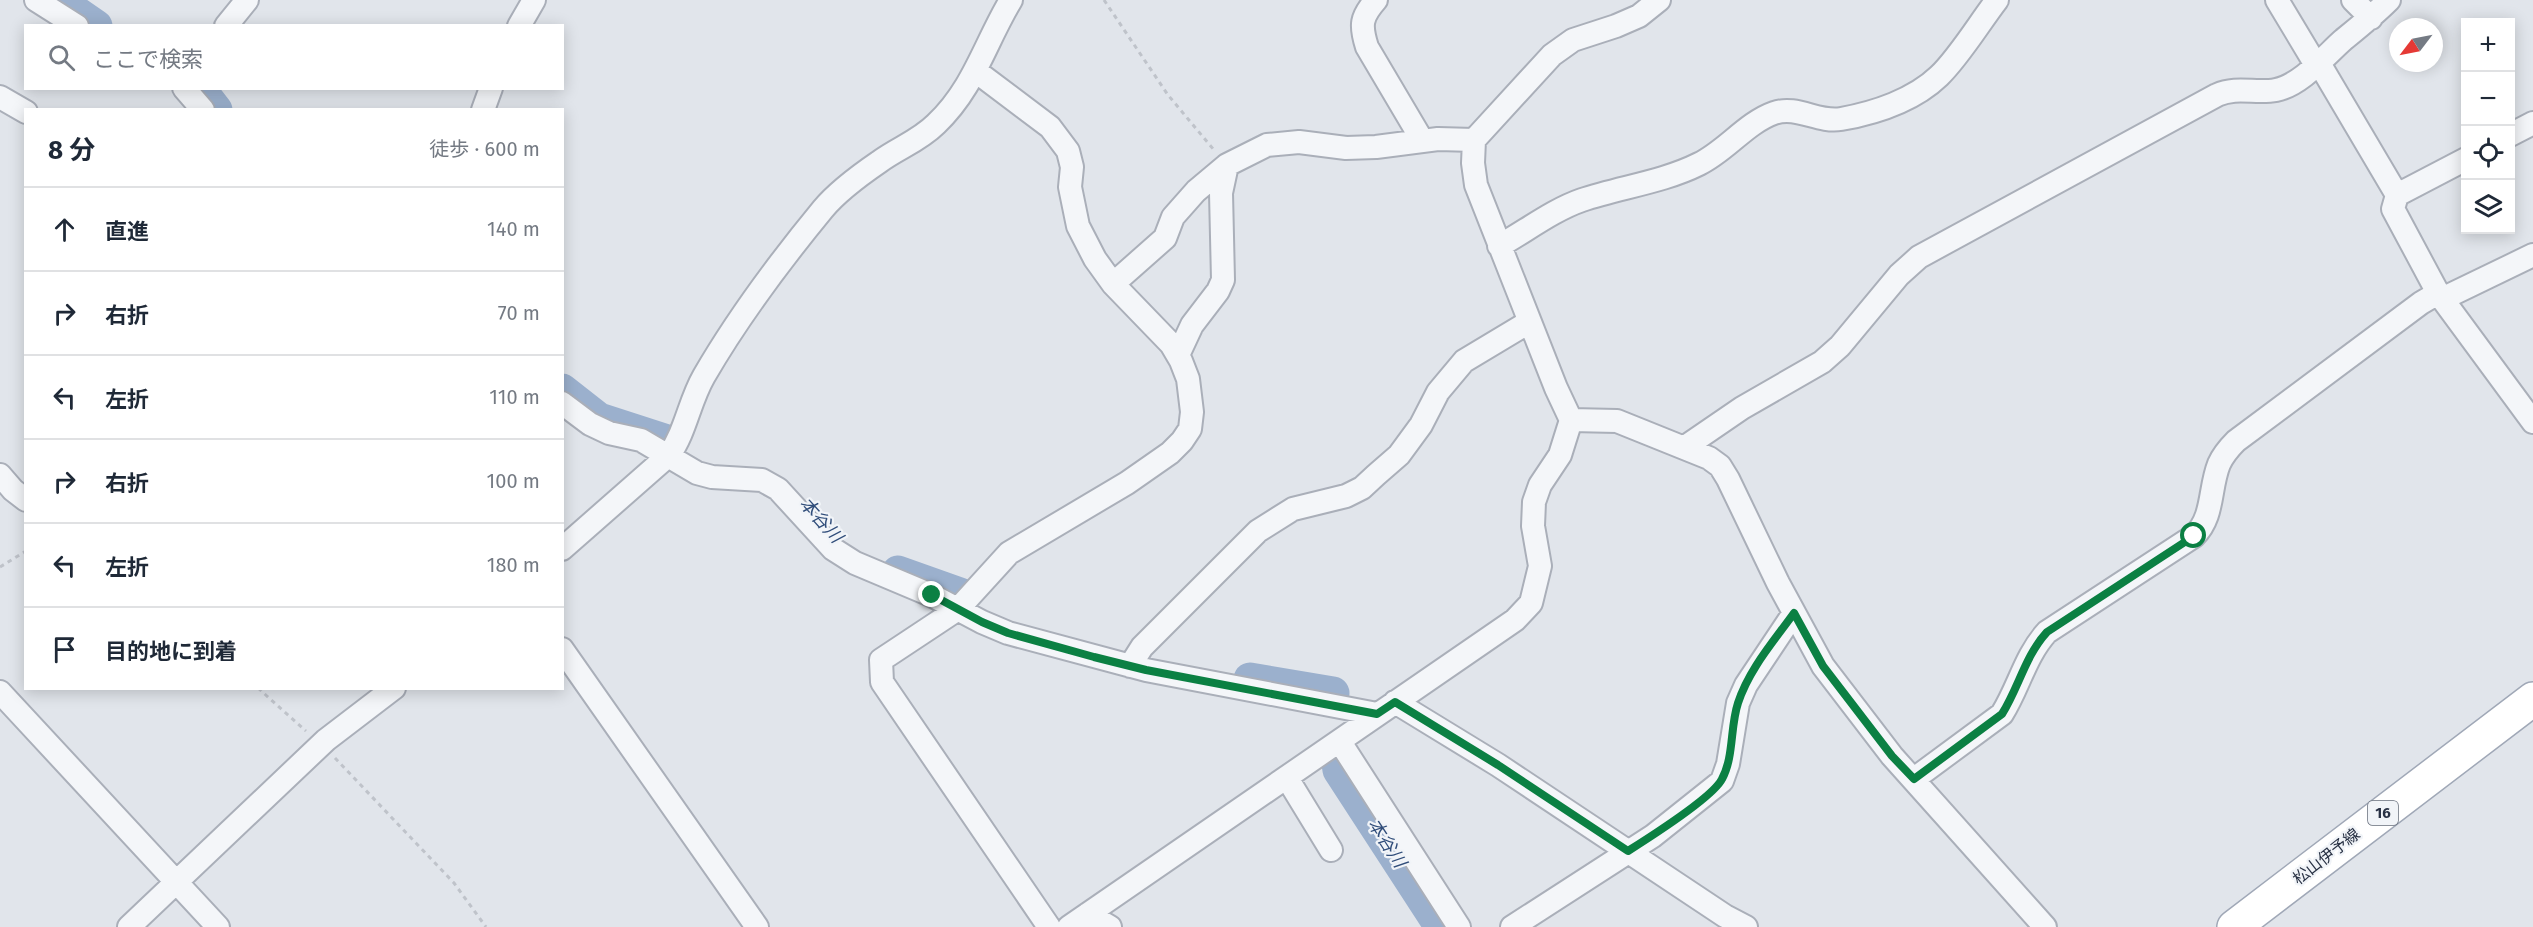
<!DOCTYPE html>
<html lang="ja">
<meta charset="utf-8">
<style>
:root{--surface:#fff;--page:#f2f2f3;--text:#1f2937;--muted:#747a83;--line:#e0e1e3}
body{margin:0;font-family:"Fira Sans","Noto Sans JP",sans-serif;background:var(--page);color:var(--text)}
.controls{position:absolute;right:18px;top:18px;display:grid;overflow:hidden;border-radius:0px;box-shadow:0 3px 15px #0003}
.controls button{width:54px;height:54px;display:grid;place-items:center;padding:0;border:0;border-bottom:2px solid var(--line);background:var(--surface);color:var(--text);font:30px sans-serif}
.compass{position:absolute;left:2389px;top:18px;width:54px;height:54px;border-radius:50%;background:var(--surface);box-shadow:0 3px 15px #0003;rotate:238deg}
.stop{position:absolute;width:18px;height:18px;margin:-14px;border:4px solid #0b8043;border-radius:50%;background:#fff}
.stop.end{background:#0b8043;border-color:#fff;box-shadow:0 2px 6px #0008}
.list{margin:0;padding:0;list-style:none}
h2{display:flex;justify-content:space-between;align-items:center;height:78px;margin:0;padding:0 24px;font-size:26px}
h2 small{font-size:20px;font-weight:400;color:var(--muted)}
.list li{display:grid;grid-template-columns:39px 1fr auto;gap:18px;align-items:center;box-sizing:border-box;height:84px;padding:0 24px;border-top:2px solid var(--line)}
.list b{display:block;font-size:22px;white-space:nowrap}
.list em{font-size:20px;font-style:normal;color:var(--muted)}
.icon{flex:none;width:33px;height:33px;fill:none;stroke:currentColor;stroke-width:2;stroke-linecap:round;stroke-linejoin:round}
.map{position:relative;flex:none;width:2533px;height:927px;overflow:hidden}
.search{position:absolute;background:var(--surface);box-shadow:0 3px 15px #0003;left:24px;top:24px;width:540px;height:66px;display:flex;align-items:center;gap:15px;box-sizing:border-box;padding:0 21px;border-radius:0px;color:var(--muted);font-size:22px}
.panel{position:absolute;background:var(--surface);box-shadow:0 3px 15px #0003;left:24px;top:108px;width:540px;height:582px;border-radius:0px}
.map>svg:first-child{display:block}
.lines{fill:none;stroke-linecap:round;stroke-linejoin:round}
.river{stroke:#9bb0cd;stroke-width:33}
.street-casing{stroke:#aaafb9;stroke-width:26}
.primary-casing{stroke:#a0a8b7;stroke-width:36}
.path{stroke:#bfc3ca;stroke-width:3;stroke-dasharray:4.5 4.5;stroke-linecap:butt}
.street{stroke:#f4f6f9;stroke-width:22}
.primary{stroke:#fff;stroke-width:33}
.route{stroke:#0b8043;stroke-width:8}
.labels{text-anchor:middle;stroke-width:4.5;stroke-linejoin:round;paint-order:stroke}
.shield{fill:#f1f4f8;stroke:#646c7a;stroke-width:1.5}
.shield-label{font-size:15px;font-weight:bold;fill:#283144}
.street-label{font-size:16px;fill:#283144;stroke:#f1f4f8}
.water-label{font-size:18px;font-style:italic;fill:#304d7a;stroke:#f1f4f8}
</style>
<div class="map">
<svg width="2533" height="927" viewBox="0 0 2533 927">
<rect width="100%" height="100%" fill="#e1e5eb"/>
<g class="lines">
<path class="river" d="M58,0L96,26
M199,88L216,110
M562,390L599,419L667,441
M898,572L960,594
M1250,679L1333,693L1332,698
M1337,757L1339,770L1441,927"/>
<defs>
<path id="street" d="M36,0L77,26
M1376,0C1361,17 1360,25 1367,47L1422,140
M2277,0L2316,65
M2353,0L2371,18
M226,26L247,0
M519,26L534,0
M2319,63L2397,195L2393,209L2438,293L2533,422
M977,72L1050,127L1068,151L1072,167L1070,187L1078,226L1095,259L1113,284L1171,344L1181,361L1188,379L1192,412L1190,429L1182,441L1170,453L1127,483L1009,553L958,609L881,660L882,682L1049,927
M184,88L203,110
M0,97L26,112
M483,110L491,88
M2510,135L2533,123
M2397,195L2466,159
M1499,246C1526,231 1553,210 1582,200C1621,187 1663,182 1699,164C1726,151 1746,123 1774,113C1797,105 1818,123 1841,119C1875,113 1914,100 1939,76C1959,57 1980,22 1997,0
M1113,284L1165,238L1173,217L1196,191L1227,165L1267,145L1299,142L1346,148L1376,147L1438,139L1474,140
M2442,299L2533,255
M1178,355L1192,325L1218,291L1223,280L1221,193L1227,165
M562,403L590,424L609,433L641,440L697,473L712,477L762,480L778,489L833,549L855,563L931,595L982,622L1008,633L1146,670L1377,714
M1571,420L1617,421L1709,458L1720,466L1728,479L1778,583L1823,666L1892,756L2045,927
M1685,447L1742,408L1822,362L1840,346L1899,275L1919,257L2217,95C2237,86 2256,94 2276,90C2301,85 2325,56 2343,40C2359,27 2374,15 2389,0
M0,475L13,490L26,500
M562,549L669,455C686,431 689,402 704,376C737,319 781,260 823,209C838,191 860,175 879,162C898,148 919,141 936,124C974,88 985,43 1011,0
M562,649L757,927
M1130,666L1142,647L1258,531L1293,509L1346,496L1362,488L1376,475L1399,455L1421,425L1438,392L1464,361L1529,322
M0,692L218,927
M1395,702L1498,765L1725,916L1746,927
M1340,742L1459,927
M1287,778L1331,850
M1914,779L2002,714C2019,687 2025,656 2047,632L2194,536C2214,517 2209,489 2219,464C2223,455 2229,448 2236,441L2421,303L2438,293
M1088,914L1110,927
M129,927L326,740L394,688
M1069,927L1515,620L1531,603L1540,566L1533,526L1534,502L1540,485L1560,455L1571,420L1556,388L1476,185L1473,163L1474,140L1552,55L1573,40L1616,26L1639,16L1659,0
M1512,927L1653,836L1722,781L1728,764L1738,703L1746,685L1794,613"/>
<path id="primary" d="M2234,927L2533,699"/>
</defs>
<use href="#street" class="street-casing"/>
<use href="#primary" class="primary-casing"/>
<path class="path" d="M1104,0L1168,95L1214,150
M0,567L26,551
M258,688L306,731
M335,758L454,883L486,927"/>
<use href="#street" class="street"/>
<use href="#primary" class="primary"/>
</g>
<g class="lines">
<path class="route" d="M932,595L982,622L1008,633L1094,657L1146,670L1377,714L1395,702L1498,765L1628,851C1647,839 1713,797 1722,779C1734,757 1730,727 1738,703C1749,669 1774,641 1794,613L1823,666L1892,756L1914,779L2002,714C2019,687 2025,656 2047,632L2194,536"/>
</g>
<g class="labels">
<rect class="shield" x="2368" y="801" width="30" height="24" rx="4.5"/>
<g class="shield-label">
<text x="2383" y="818">16</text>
</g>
<g class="street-label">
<text transform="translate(2326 856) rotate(-38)" y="6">松山伊予線</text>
</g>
<g class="water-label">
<text transform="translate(821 520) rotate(48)" y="6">本谷川</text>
<text transform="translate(1387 843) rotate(57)" y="6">本谷川</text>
</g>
</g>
</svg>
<div class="controls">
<button>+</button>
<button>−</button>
<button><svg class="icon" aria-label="locate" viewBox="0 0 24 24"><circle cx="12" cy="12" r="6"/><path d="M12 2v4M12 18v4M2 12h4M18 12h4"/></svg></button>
<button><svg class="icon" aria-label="layers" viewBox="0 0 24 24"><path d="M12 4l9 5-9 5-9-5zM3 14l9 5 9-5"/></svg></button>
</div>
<svg class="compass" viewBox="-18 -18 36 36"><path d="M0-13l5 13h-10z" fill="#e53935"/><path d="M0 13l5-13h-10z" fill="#747a83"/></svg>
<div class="stop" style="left:2194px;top:536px"></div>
<div class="stop end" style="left:932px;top:595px"></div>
<div class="search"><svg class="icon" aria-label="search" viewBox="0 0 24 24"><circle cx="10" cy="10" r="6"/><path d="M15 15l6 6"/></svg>ここで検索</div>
<section class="panel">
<h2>8 分<small>徒歩 · 600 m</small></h2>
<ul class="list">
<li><svg class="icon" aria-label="ahead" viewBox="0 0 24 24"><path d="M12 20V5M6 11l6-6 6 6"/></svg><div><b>直進</b></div><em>140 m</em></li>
<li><svg class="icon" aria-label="right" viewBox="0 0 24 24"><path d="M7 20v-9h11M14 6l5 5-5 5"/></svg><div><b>右折</b></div><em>70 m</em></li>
<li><svg class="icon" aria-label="left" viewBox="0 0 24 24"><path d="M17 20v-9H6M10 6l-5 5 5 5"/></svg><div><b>左折</b></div><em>110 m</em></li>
<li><svg class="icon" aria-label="right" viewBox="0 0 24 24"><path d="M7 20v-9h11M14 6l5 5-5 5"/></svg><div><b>右折</b></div><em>100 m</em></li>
<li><svg class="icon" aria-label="left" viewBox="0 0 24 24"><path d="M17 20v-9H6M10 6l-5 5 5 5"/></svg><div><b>左折</b></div><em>180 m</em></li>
<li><svg class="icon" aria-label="arrive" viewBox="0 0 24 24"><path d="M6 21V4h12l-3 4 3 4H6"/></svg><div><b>目的地に到着</b></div></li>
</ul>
</section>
</div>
